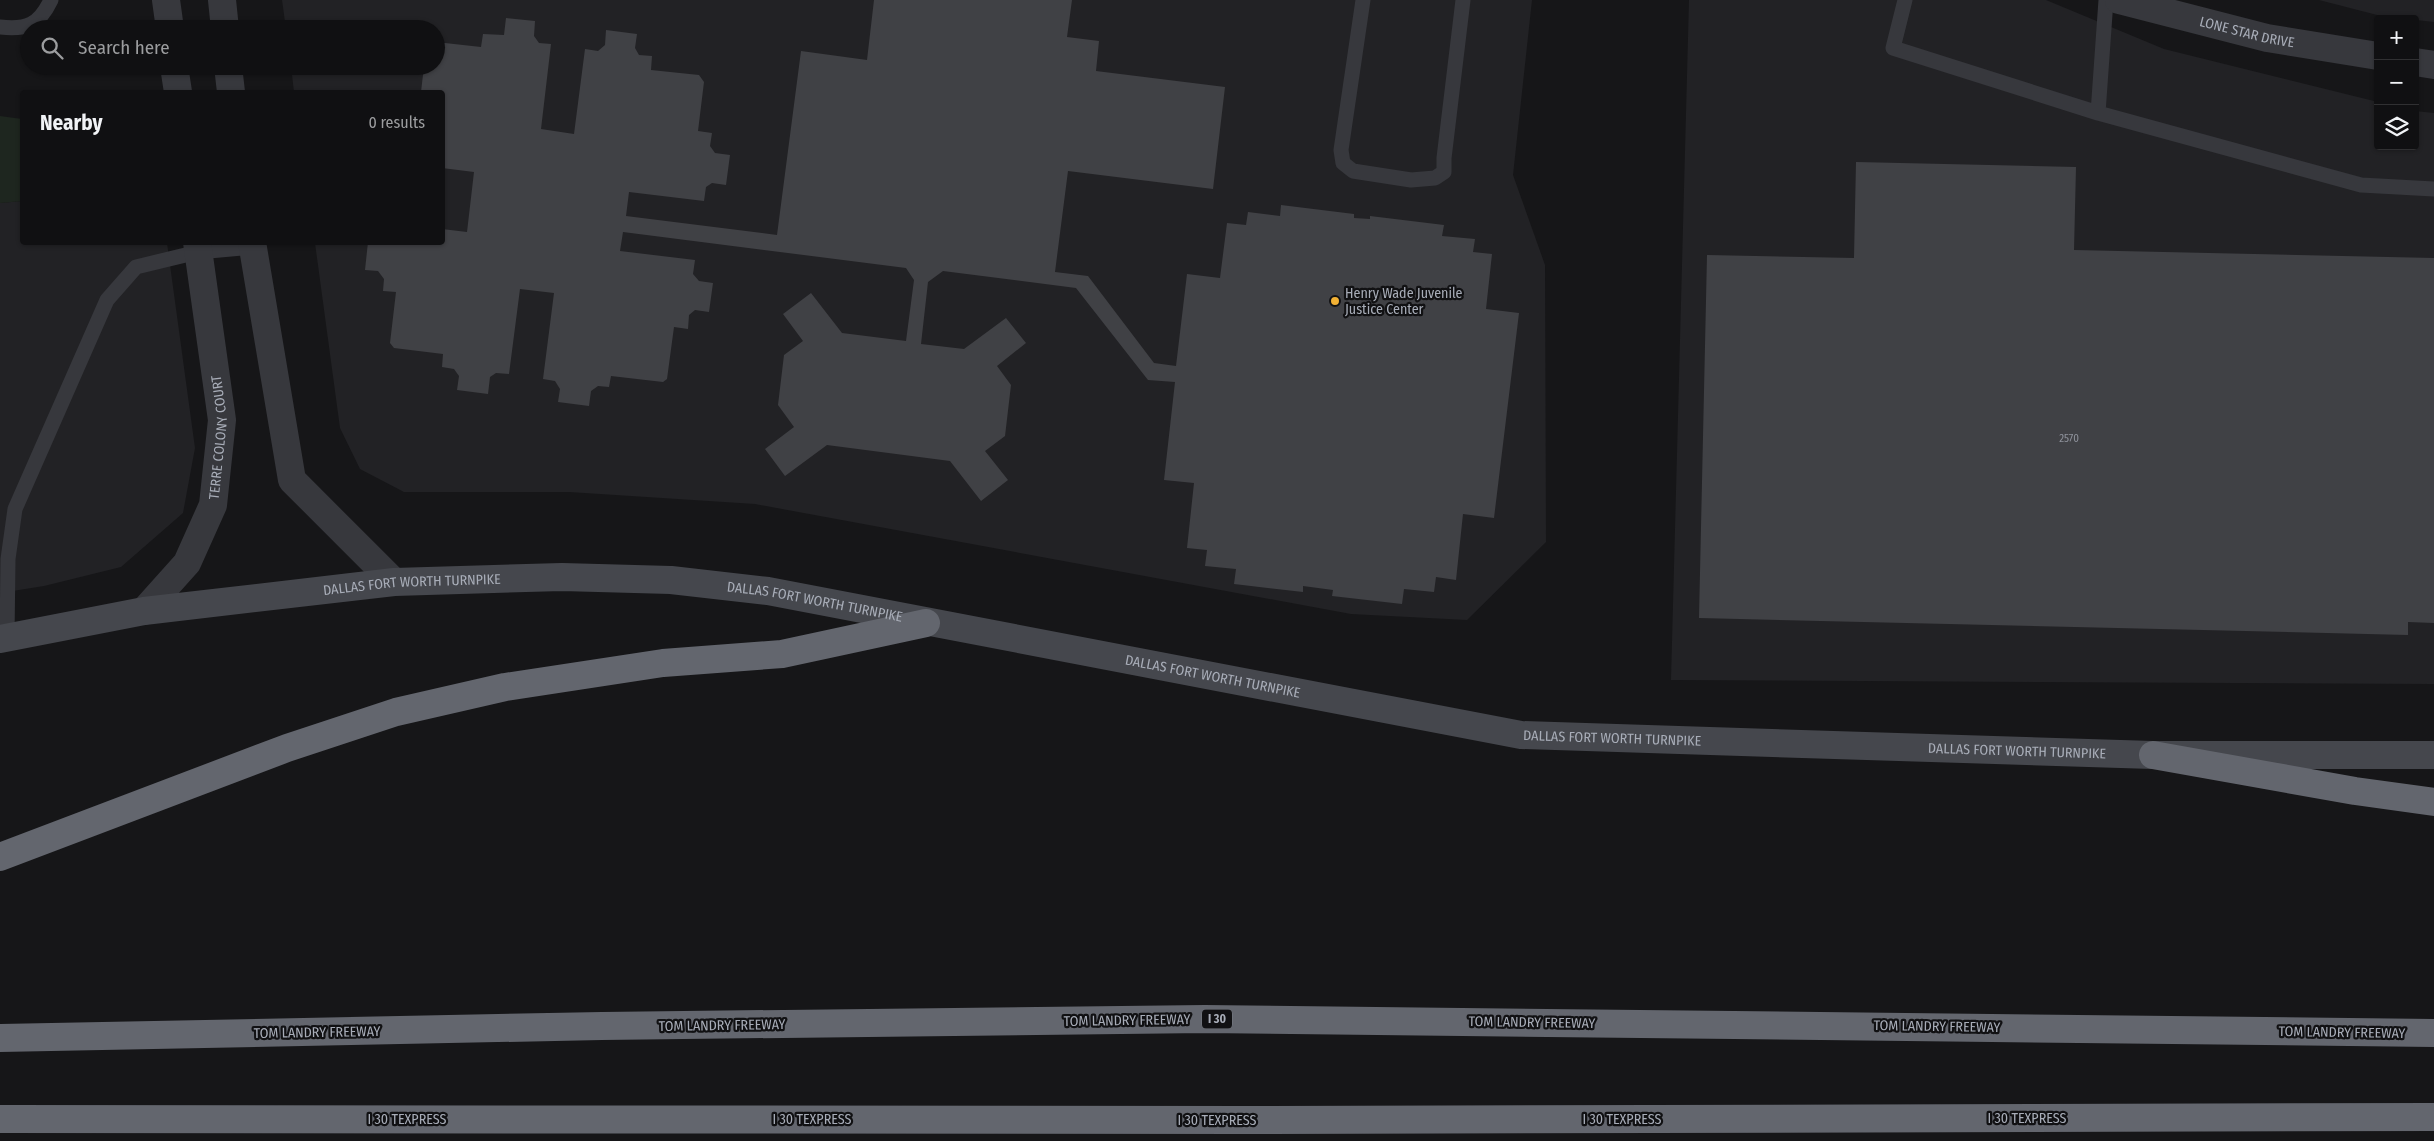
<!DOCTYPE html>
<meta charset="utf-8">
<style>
:root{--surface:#101012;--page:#1e1e20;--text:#f1f3f6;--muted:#9c9d9f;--line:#303032}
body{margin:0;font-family:"Fira Sans Condensed",sans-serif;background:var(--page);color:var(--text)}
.controls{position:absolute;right:15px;top:15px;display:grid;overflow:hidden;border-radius:5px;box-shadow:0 1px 4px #0004}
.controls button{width:45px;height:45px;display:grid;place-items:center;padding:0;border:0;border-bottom:1px solid var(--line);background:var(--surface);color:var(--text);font:25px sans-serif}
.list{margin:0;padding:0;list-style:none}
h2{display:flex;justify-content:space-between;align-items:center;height:65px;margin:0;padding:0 20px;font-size:21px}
h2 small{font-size:16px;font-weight:400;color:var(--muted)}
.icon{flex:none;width:28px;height:28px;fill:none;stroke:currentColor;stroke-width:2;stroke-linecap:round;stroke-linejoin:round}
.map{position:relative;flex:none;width:2434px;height:1141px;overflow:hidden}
.search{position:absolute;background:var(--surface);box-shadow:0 1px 4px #0004;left:20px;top:20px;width:425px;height:55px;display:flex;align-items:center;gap:12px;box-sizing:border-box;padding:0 18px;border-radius:28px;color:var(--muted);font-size:19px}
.panel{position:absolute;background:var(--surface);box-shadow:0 1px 4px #0004;left:20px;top:90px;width:425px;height:155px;border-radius:5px}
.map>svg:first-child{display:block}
.built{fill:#222225}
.green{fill:#1e261f}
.building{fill:#404145}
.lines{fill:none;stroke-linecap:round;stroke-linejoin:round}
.lane{stroke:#37383d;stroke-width:15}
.street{stroke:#37383d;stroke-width:28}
.secondary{stroke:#45474d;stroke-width:28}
.highway{stroke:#63666e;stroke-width:28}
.poi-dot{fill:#f2b134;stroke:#111113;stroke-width:2}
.labels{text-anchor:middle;stroke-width:4.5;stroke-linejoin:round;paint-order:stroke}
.number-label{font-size:11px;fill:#8e929b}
.shield{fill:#111113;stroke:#7b7e86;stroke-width:1}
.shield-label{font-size:12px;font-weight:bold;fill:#a8adb8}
.street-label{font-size:14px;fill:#a8adb8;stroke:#111113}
.poi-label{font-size:14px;fill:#a8adb8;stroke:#111113;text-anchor:start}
</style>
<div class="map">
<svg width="2434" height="1141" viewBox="0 0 2434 1141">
<rect width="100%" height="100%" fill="#161618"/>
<path class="built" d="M282,0H1532L1513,175L1545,265L1546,542L1467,620L1351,614L755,504L569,492H404L360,469L340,428L315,243L442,242V92H294L291,66H436V29H286Z
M1689,0H2046L2164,49L2378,102V146H2415V111L2434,113V684L1671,680Z
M2319,0H2434V22L2381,16Z
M22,201V242L167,243L195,448L183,513L121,567L44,586L0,593V203Z"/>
<path class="green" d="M0,116L22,119V201L0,203Z"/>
<path class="building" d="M874,0H1072L1067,37L1099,41L1096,71L1225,87L1213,189L1068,171L1055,272L1088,276L1154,363L1176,366L1187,274L1220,278L1227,223L1246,225L1248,212L1280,216L1281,205L1354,214V218L1370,219V216L1444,225L1442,236L1475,239L1473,252L1492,254L1486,309L1519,313L1494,518L1463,514L1456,580L1436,577L1434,592L1404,589L1402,604L1332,596L1333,590L1303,586V592L1234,584L1236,569L1205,566L1207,550L1187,548L1194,483L1164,480L1175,382L1148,380L1076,288L943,271L928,282L921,344L964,349L1006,318L1026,343L997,366L1011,385L1005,436L985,451L1008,480L981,501L950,461L827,445L785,476L765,449L794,427L778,405L784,355L803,341L783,314L811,293L842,333L906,341L914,280L906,268L623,232L620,251L695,260L693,274L699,281L713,283L709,312L695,310L689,315L688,329L674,327L667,379L663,382L611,376L609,387L598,386L591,391L589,406L558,402L560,389L555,381L543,379L554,293L520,289L509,374L496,373L490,377L488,394L457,390L459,376L454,369L442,367L443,354L394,348L390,343L396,292L383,291L384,279L378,271L365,270L368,242H442V229L467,232L474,172L442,168V92H421L424,66H436V42L481,47L483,34L504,35L506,18L535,21L534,36L539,43L551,44L541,129L574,134L585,49L598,51L605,45L606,30L637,34L635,48L639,55L652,56L651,70L699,75L704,82L698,131L712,133L710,146L715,153L730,155L726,185L712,183L706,187L704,201L629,192L626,216L777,235L801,51L867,60Z
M1856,162L2076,167L2074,250L2434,258V623L2408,622V635L1699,618L1707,255L1854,258Z"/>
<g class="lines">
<path class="lane" d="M1363,0L1341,150L1343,163L1353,171L1411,180L1435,178L1444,172V158L1463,0
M1905,0L1893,48L2098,113
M2106,0L2098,113L2361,185L2434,189
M0,27C27,30 39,25 51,0
M7,638L8,559L15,509L107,300L136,267L198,252L253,247"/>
<g class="street">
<path d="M166,0L170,29"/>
<path d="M222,0L225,29"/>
<path id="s1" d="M2119,0L2267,38L2378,56"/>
<path d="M2415,62L2434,65"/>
<path d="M174,66L178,92"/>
<path d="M228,66L231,92"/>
<path d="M252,242L292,480L394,582"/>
<path id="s2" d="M144,611L187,563L213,505L222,420L197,242"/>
</g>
<path class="secondary" id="s3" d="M0,639L144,611L394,582L562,577L671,580L768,591L1521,735L2153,755H2434"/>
<path class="highway" d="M2153,755L2355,791L2434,802
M0,857L287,748L396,712L505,687L663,663L782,654L926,623
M0,1038L602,1026L1205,1019L2434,1033
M0,1119L1246,1120L2434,1117"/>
</g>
<circle class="poi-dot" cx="1335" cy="301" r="5"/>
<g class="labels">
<g class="number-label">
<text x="2069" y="442">2570</text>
</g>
<rect class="shield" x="1202" y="1009.5" width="30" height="19" rx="4"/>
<g class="shield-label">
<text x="1217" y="1023">I 30</text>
</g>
<g class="street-label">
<text dy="5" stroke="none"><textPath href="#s1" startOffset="132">LONE STAR DRIVE</textPath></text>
<text dy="5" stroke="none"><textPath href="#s2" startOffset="196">TERRE COLONY COURT</textPath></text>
<text dy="5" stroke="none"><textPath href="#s3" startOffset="416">DALLAS FORT WORTH TURNPIKE</textPath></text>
<text dy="5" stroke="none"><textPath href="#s3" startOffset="821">DALLAS FORT WORTH TURNPIKE</textPath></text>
<text dy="5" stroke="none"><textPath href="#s3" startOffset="1226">DALLAS FORT WORTH TURNPIKE</textPath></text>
<text dy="5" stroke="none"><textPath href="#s3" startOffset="1631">DALLAS FORT WORTH TURNPIKE</textPath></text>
<text dy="5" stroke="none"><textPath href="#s3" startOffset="2036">DALLAS FORT WORTH TURNPIKE</textPath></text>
<text transform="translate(1127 1020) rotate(-1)" y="5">TOM LANDRY FREEWAY</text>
<text transform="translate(1532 1022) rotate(1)" y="5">TOM LANDRY FREEWAY</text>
<text transform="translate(722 1025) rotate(-1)" y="5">TOM LANDRY FREEWAY</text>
<text transform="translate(1937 1026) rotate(1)" y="5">TOM LANDRY FREEWAY</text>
<text transform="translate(317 1032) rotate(-1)" y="5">TOM LANDRY FREEWAY</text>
<text transform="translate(2342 1032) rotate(1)" y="5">TOM LANDRY FREEWAY</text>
<text x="2027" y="1123">I 30 TEXPRESS</text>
<text x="407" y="1124">I 30 TEXPRESS</text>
<text x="812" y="1124">I 30 TEXPRESS</text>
<text x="1622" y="1124">I 30 TEXPRESS</text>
<text x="1217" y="1125">I 30 TEXPRESS</text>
</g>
<g class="poi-label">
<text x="1345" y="298">Henry Wade Juvenile<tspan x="1345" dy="16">Justice Center</tspan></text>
</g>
</g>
</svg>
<div class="controls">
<button>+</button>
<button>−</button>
<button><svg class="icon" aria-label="layers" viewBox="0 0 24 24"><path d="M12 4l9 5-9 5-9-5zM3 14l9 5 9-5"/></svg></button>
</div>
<div class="search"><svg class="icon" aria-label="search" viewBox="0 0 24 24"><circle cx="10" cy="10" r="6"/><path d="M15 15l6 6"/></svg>Search here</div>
<section class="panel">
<h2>Nearby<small>0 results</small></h2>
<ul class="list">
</ul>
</section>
</div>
